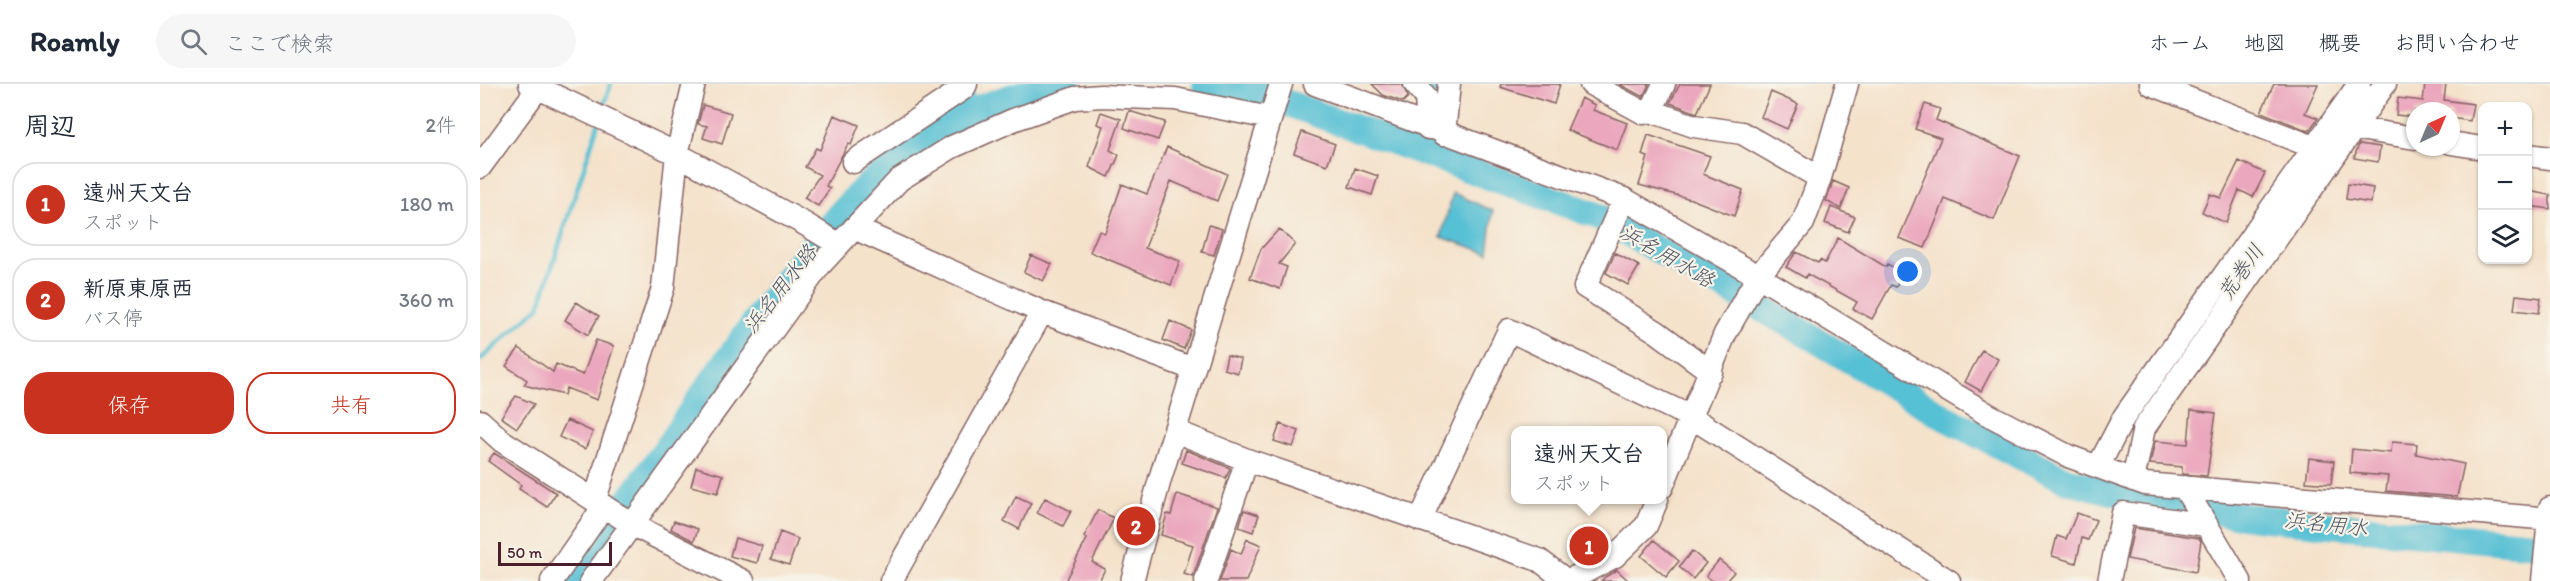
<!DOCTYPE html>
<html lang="ja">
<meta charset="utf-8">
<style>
:root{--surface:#fff;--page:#f6f6f7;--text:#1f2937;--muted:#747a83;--line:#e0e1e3;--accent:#c8321e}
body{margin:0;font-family:Itim,"Klee One",sans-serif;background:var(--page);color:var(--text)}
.controls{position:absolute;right:18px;top:18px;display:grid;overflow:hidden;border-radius:12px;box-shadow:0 2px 4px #0004}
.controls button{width:54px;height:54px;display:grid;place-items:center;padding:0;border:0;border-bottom:2px solid var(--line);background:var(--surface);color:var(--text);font:30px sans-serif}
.compass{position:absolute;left:1926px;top:18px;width:54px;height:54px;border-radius:50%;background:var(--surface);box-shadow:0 2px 4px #0004;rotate:44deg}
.scale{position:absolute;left:18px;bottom:15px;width:114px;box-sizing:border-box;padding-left:6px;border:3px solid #4a1f2b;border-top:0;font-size:16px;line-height:21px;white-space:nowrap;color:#4a1f2b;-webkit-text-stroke:4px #f7f3e8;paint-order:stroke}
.you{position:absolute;left:1428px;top:188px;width:21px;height:21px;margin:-15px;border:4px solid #fff;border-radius:50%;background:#1a73e8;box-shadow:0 0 0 9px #1a73e833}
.badge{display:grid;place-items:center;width:39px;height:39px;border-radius:50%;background:var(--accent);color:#fff;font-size:20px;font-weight:700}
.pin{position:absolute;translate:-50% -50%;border:3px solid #fff;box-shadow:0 2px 6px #0006}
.popup{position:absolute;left:1031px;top:342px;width:156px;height:78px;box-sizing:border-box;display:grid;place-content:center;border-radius:12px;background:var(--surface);filter:drop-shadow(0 2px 4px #0005);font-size:20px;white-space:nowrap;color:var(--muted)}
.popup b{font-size:22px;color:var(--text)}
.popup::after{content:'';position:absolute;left:50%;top:100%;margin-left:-12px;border:12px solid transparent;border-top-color:var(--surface)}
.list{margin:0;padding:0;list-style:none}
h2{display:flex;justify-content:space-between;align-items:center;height:78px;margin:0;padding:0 24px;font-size:26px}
h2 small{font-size:20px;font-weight:400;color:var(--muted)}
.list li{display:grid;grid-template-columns:39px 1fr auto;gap:18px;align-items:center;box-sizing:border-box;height:84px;margin:0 12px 12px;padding:0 12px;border:2px solid var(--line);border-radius:24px}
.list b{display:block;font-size:22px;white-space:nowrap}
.list p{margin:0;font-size:20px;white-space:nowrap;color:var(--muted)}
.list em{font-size:20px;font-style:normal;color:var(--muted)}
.actions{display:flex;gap:12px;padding:18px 24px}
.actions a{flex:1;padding:14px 0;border:2px solid var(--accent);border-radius:24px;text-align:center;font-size:21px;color:var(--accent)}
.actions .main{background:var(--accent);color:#fff}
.icon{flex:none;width:33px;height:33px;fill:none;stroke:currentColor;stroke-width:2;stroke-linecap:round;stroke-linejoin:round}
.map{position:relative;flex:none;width:2070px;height:497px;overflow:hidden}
header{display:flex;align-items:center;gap:36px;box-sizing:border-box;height:84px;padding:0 30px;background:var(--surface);border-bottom:2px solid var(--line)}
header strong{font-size:28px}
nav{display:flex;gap:33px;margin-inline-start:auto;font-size:21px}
.search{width:420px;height:54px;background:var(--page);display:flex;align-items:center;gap:15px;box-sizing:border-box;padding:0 21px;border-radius:33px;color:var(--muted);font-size:22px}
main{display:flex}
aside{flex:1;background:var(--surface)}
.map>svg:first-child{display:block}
.water{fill:#57c0d4;stroke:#507080;stroke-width:1.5}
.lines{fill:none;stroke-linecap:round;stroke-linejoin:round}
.stream{stroke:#57c0d4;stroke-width:4.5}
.river{stroke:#57c0d4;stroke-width:27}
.building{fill:#eba7be}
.minor-casing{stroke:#866363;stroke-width:25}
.minor{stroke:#fff;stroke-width:22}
.labels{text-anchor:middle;stroke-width:4.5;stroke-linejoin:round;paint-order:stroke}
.water-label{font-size:21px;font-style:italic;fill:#4f5766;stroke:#f7f3e8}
</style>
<header>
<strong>Roamly</strong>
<div class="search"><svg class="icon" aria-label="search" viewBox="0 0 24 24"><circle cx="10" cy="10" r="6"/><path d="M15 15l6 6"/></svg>ここで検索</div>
<nav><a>ホーム</a><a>地図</a><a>概要</a><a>お問い合わせ</a></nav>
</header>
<main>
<aside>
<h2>周辺<small>2件</small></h2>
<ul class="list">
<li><span class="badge">1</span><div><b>遠州天文台</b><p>スポット</p></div><em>180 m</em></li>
<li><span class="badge">2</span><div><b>新原東原西</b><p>バス停</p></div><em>360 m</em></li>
</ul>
<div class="actions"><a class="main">保存</a><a>共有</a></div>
</aside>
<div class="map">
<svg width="2070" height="497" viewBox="0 0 2070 497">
<rect width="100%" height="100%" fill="#f7f3e8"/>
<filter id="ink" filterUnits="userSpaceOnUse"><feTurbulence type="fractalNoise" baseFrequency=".0167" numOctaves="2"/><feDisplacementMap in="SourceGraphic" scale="12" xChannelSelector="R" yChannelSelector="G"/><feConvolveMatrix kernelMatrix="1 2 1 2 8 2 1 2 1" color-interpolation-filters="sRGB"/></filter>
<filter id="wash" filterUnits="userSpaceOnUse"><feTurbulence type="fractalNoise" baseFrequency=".008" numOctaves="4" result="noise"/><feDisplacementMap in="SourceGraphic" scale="24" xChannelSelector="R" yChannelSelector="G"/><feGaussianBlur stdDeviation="1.35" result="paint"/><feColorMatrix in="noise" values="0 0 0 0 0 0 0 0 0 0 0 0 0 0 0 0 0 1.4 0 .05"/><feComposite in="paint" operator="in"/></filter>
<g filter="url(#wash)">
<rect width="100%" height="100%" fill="#f4e2cb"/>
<path class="water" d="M973,109L1013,127L1008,169L961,153Z"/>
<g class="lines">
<path class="stream" d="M122,26L131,0
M482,32L492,8
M0,276L59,223L118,40
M1639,423L1643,411"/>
<path class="river" d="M725,0L782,10L1118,132L1323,248L1464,333L1586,396L1676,419L1771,433L2070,462
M954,38L957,0
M86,497C123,451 159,405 192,356C222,310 254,267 286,223C340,150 399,74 482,32C515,16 550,7 586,0"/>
</g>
<g id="blocks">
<path class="building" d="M892,0H922L928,13L923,18L903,11Z
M1021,0H1080L1074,20L1020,3Z
M1139,0H1169L1163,13Z
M1200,0H1230L1217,29L1190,19Z
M1794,0H1838L1825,29L1838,34L1829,47L1781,28Z
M1945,0H1966L1964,16L1993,20L1990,37L1971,34V27H1935V33L1916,31L1918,14L1943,17Z
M1291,8L1318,20L1307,45L1281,33Z
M1101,14L1115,21L1113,26L1147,39L1137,66L1087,46Z
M1445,20L1460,25L1456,36L1540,72L1514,136L1465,115L1445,164L1419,154L1461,54L1435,45Z
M223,21L251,29L242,60L223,54L227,42L218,40Z
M649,27L685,38L678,56L644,44Z
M621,28L641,35L630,66L639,71L629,93L609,83L623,42L617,40Z
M354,31L379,41L371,61L368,60L361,73L346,102L350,104L338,122L324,114L340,91L325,83L336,64L340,66Z
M822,48L855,60L847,81L814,69Z
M1168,51L1230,72L1223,90L1263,106L1254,132L1211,115L1159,101L1168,73L1162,71Z
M1879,60L1900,63L1898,78L1874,74Z
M687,63L747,90L737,117L691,97L665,164L700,177L691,201L610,168L619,147L625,149L642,100L667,110Z
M1759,77L1785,89L1773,113L1759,106L1746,139L1722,128L1730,110L1741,114Z
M875,84L898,92L892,111L869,103Z
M1353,97L1369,104L1361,125L1346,117Z
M1868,100L1893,104L1891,119L1866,115Z
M2048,107L2070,111V125L2048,122Z
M1351,123L1375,133L1368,148L1345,139Z
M729,141L742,145L734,171L722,168Z
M799,145L815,160L799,180L807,183L800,205L770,194L781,165Z
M1358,154L1406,183L1407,180L1423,188L1416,203L1411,201L1392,235L1373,225L1377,218L1327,190L1325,194L1306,183L1316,168L1338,179L1340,176L1345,179Z
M1135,169L1159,182L1148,201L1126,189Z
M551,171L572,180L563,197L544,188Z
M2036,211L2061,214L2059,229L2034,226Z
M96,218L119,232L108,251L85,236Z
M690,237L711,246L704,265L683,256Z
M116,256L134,262L117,316L86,304L84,311L44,301L47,296L26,282L39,264L73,288L76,280L103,291Z
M1502,266L1518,275L1501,307L1485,298Z
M747,271L761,275L758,289L744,285Z
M36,312L54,320L37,344L21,333Z
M1711,326L1736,329L1727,392L1702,390V383L1670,380L1675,357L1708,360Z
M87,336L113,348L105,365L79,353Z
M800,340L819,347L813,363L794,357Z
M1912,358L1937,360L1936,370L1984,380L1977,413L1906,407L1908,392L1870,389L1872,365L1911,369Z
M706,366L750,384L746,394L702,379Z
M14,369L76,409L67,423L39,405L41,401L8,377Z
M1829,374L1854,377L1851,400L1826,398Z
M216,383L243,391L238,409L211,402Z
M697,410L737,423L713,493L704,490L713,461L681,451L687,430L691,431Z
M536,412L551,419L539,445L524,437Z
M565,414L591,427L583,442L557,429Z
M618,426L634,434L612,478L625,485L619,497H585L607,455L604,453Z
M764,426L779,431L773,448L759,443Z
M1597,429L1616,436L1608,456L1602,454L1596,479L1572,472L1577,452L1586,455Z
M194,437L218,445L214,457L191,445Z
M1654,444L1719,454L1721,457L1716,488L1647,475Z
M300,448L318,455L309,481L291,475Z
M1103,449L1121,454L1118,466L1107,472L1098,470Z
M255,454L282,462L277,479L250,472Z
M767,455L781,461L766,497H740L751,465L761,470Z
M1174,456L1199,477L1186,493L1161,472Z
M1212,467L1226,479L1213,495L1199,483Z
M1239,476L1254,488L1246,497H1233L1226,492Z
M1137,486L1149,497H1121L1125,493Z"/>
</g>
</g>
<g filter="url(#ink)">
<use href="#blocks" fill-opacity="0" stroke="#866363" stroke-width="1.5"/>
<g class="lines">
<defs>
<path id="minor" d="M50,0L197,70L325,140L358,160
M835,0L1144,115L1278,192L1507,330L1588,372L1665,400L2070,435
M935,0L946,13L948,44
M1111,0L1164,29L1171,27L1184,0
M1671,0L1836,64
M1171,27L1214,42L1262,49L1340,94
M1864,38L1873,44L1935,54
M964,50L969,0
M1971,59L2002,64
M2048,71L2070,74
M373,78L484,4L486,0
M0,83L58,4
M1144,115L1105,203L1177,248L1231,288
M374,144L562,228L713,285
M0,337L22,357L153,441L263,497
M695,347L767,376L1059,476L1087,497
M1618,383L1644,333L1879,0
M1653,396L1664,344L1905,0
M1182,403L1245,250L1278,192L1323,139L1340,94L1367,0
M1704,403L1760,497
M115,415L183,204L197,70L214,0
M940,436L1029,246L1211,333L1469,497
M72,497L124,422
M111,497L340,181L419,96L472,63L533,36L595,14L621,12L695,15L790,34
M411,497L562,228
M652,497L680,395L801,0
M726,497L767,376
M1088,497L1135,472L1166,442L1177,416
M1629,497L1643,429L1726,441
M2063,497L2070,424"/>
</defs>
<use href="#minor" class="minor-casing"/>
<use href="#minor" class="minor"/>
</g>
</g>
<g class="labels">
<g class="water-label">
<text transform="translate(1187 172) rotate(30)" y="7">浜名用水路</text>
<text transform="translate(1761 188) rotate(-55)" y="7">荒巻川</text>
<text transform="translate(300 205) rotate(-52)" y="7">浜名用水路</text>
<text transform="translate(1846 440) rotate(6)" y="7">浜名用水</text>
</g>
</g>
</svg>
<div class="controls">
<button>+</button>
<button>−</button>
<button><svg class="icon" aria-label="layers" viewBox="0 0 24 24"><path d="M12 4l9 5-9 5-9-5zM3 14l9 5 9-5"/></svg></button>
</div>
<svg class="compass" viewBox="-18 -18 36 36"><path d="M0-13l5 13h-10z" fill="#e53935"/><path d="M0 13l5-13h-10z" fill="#747a83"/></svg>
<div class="scale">50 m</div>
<div class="you"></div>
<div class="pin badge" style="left:1109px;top:462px">1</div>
<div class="popup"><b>遠州天文台</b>スポット</div>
<div class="pin badge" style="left:656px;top:442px">2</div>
</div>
</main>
